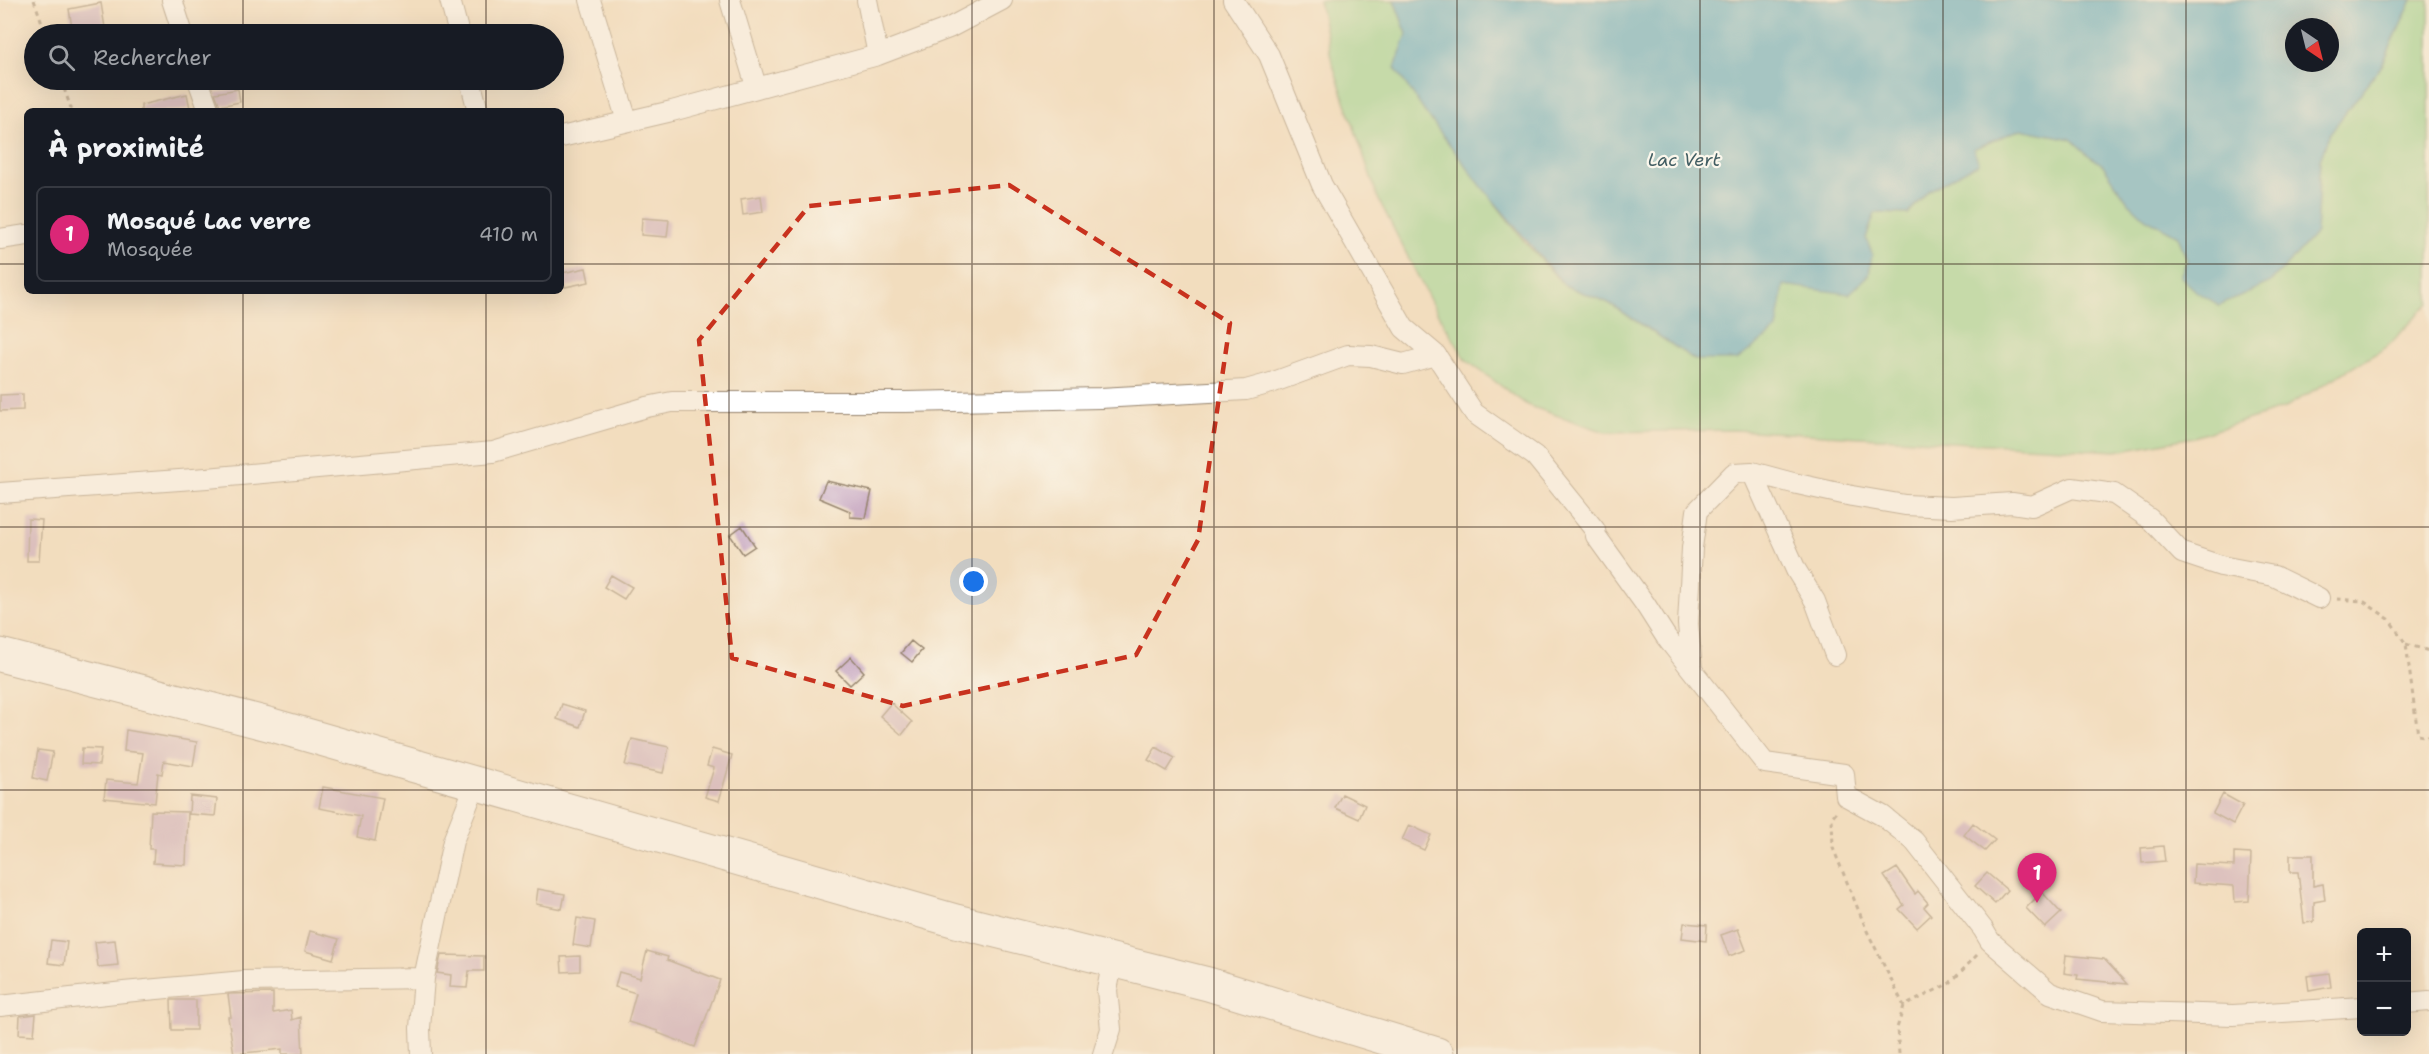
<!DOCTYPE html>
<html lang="fr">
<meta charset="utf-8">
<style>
:root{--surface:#171b24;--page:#20242c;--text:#f1f3f6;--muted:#9ea1a6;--line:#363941;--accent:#db2777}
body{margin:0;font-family:"Shantell Sans",sans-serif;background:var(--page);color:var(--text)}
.controls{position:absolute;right:18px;bottom:18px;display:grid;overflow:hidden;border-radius:9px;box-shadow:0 6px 24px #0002}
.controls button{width:54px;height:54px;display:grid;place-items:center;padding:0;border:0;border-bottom:2px solid var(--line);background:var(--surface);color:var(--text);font:30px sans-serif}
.compass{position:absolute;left:2285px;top:18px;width:54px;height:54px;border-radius:50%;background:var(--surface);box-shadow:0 6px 24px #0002;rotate:145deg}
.you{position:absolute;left:974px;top:582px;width:21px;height:21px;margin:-15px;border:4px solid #fff;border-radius:50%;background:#1a73e8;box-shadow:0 0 0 9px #1a73e833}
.badge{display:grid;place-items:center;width:39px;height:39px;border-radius:50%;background:var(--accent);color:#fff;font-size:20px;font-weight:700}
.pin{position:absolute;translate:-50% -50px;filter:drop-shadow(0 2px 3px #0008)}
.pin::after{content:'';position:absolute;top:32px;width:21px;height:18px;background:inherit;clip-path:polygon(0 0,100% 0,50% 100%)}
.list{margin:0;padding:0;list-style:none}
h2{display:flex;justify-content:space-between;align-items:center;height:78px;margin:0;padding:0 24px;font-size:26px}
h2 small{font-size:20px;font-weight:400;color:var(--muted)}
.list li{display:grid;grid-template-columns:39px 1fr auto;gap:18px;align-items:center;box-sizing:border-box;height:96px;margin:0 12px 12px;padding:0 12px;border:2px solid var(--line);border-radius:9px}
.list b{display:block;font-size:22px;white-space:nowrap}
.list p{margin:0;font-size:20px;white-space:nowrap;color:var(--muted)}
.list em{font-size:20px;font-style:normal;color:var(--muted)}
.icon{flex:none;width:33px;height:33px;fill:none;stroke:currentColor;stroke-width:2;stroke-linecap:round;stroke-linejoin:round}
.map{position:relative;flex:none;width:2429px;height:1054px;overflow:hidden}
.search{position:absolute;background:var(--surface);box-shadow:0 6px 24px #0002;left:24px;top:24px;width:540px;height:66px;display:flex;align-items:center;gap:15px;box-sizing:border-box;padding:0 21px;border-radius:33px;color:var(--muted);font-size:22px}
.panel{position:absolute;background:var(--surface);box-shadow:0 6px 24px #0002;left:24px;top:108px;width:540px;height:186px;border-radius:9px}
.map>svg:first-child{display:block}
.green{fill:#90d791;stroke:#668058;stroke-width:1.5}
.water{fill:#49a9c8;stroke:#426a73;stroke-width:1.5;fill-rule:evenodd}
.building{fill:#c09cbc}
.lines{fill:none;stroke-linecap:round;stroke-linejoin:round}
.street-casing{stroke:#96846e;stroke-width:22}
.highway-casing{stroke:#96846e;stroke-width:35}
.path{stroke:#96846e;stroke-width:3;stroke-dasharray:4.5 4.5;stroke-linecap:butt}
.street{stroke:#fff;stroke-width:20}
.highway{stroke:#fff;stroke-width:33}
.marked{fill:none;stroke:#c8321e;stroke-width:4.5;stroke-dasharray:12 8;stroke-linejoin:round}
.grid{fill:none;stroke:#3b2a1e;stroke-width:1.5;stroke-opacity:0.55}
.labels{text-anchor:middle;stroke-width:4.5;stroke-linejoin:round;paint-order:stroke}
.water-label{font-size:18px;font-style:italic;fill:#415d62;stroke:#fbf7ec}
</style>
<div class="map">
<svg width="2429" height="1054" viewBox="0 0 2429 1054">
<rect width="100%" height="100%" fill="#fbf7ec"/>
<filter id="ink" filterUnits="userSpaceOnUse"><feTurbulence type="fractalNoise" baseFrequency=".0167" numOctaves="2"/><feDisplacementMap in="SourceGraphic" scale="12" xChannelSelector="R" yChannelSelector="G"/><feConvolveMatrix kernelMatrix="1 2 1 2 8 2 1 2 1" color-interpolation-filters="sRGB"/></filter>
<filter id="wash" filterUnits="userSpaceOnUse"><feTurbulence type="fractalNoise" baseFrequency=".008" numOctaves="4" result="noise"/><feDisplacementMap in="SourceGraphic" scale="24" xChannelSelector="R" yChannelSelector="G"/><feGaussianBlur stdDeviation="1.35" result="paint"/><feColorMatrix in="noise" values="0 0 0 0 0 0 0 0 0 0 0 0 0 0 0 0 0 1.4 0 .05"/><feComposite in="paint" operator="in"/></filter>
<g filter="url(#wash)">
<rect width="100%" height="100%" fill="#f2ddbe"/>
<path class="green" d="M1319,0H1394L1407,34L1424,111L1525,242L1564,285L1609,303L1695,360L1784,285L1849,293L1872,254L1866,238L1875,213L1908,214L1928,191L1978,163L1972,149L2021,129L2072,139L2087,154L2103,165L2128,202L2145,218L2178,236L2187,260L2219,305L2271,282L2316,233L2320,159L2330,133L2382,65L2412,0H2429V303L2387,347L2284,408L2194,437L2116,451L1735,430L1605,432L1527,405L1466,360L1431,302L1378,198L1332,62Z"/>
<path class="water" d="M1394,0H2412L2382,65L2330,133L2320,159L2316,233L2271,282L2219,305L2197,292L2180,276L2187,260L2178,236L2145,218L2128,202L2103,165L2087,154L2071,139L2021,129L1973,149L1979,163L1928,191L1908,214L1875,213L1866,238L1872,254L1869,275L1849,294L1784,285L1777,329L1737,360H1695L1609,303L1564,285L1482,187L1424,111L1395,68L1407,34ZM2294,27H2330V63H2294Z"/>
<g id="blocks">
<path class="building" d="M101,3L106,34H73L69,9Z
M238,89L240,102L220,106L215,93Z
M187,94L190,108L179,111H141V105Z
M761,196L763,212L743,215L741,199Z
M642,218L669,220L667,237L641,235Z
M586,268L589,282L565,287L562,273Z
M23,394V410L0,411V395Z
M826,481L872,491L866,518L850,517V511L819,498Z
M28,519L42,520L39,561H27Z
M742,526L755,546L743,554L730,535Z
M611,575L632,587L624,599L604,587Z
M911,641L922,650L912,662L901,653Z
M851,657L864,672L850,685L836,671Z
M891,703L912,722L902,735L880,716Z
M562,704L585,711L580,727L557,719Z
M126,730L197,742L193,766L164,761L162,774L158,773L155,803L104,798L106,780L138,783L143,753L124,751Z
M632,739L669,747L663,773L625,765Z
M1156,747L1175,758L1167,771L1148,760Z
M82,748L101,749L99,765L81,764Z
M712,749L732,755L719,801L705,797L714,768L707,766Z
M38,750L53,752L47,781L33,778Z
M323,787L383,798L375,841L357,837L361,816L319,808Z
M1342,794L1365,805L1359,819L1335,808Z
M2223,794L2243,805L2233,824L2213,813Z
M190,796L217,799L215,816L189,814Z
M151,811L188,812L186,865L153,863L154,849H149Z
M1973,823L1995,840L1985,851L1964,835Z
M1409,825L1431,835L1424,850L1402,840Z
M2163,846L2165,861L2142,863L2141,848Z
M2234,853L2251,854L2249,901L2235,902L2234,886L2193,883L2194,864L2234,866Z
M2290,855H2313V886L2323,884L2325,900L2314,902V922L2304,923L2298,872H2290Z
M1897,868L1915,894L1918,891L1928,903L1924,907L1931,915L1917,928L1899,909L1904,905L1884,876Z
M1987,873L2007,890L1995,904L1975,886Z
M538,889L565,894L562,909L536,904Z
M2042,892L2061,913L2045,928L2026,908Z
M577,918L595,921L591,948L573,945Z
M1684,923L1707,925L1706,941L1682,938Z
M1738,929L1746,950L1729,956L1721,935Z
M310,931L339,939L333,959L305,951Z
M51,940L67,942L64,965L48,963Z
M115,940L118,965L98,967L95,942Z
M647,951L668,957L667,960L720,980L695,1047L658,1033V1031L628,1022L636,993L615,987L619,972L640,978Z
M441,955L484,956V971H469L467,988L450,987L451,975L437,973Z
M2066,955L2104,959L2127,984L2077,979L2078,975L2064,973Z
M580,956V971L562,972L561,957Z
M2329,973L2331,987L2309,991L2307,976Z
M273,993V1013L291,1010L292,1020L301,1017L303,1054H282V1049L234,1054L228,1017H231L228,994Z
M171,1000H196V1030H172Z
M36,1014L34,1035L19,1034L20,1016Z"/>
</g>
</g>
<g filter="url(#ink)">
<use href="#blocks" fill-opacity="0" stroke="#96846e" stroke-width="1.5"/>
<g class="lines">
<defs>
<path id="street" d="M172,0L183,34
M450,0L459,34
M590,0L627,121
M730,0L756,86
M867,0L878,55
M1233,0L1269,55L1322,185L1404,328L1436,355L1474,413L1535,456L1595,530L1596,536L1645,604L1666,637L1765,763L1844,774L1846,796L1883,816L1914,841L1983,929L1990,941L2050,993L2102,1011L2233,1015L2362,1007
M198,80L209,111
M470,80L478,111
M561,137L672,111L878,55L949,28L1002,0
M0,239L27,235
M1752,472L1796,570L1815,601L1835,655
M0,493L207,478L493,452L647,407L672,402H906L1100,398L1246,390L1271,383L1348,355L1371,356L1403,364L1436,355
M1692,669L1688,624L1692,548L1697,511L1734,473L1752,472L1793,483L1852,496L1905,505L1952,507L2012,503L2032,506L2072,488L2114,494L2150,519L2182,553L2221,566L2274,576L2319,598
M2406,1003L2429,1001
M0,1006L124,992L244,981L424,978
M421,1054L420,1028L424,978L453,841L476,783
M1103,1054L1111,1029L1107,990L1113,960"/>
<path id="highway" d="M0,655L272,725L956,921L1208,984L1437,1054"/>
</defs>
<use href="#street" class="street-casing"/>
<use href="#highway" class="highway-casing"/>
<path class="path" d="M34,0L46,34
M61,80L72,111
M2337,599L2363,601L2389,619L2406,644L2418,735L2429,737
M2406,644L2429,651
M1836,812L1832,817L1833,848L1867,931L1904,1006
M1899,1054L1897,1028L1904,1006L1950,983L1978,954"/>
<use href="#street" class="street"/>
<use href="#highway" class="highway"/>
</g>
</g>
<path d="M0 0H2429V1054H0ZM1009,185L1230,323L1198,540L1136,655L903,706L732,658L699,340L809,206Z" fill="#f2ddbe" fill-opacity=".55" fill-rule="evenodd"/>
<path class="marked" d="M1009,185L1230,323L1198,540L1136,655L903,706L732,658L699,340L809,206Z"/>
<path class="grid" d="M243,0V34M486,0V34M729,0V1054M972,0V1054M1214,0V1054M1457,0V1054M1700,0V1054M1943,0V1054M2186,0V1054M243,80V111M486,80V111M0,264H27M561,264H2429M243,291V1054M486,291V1054M0,527H2429M0,790H2429"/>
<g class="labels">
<g class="water-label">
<text x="1684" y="166">Lac Vert</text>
</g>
</g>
</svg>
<div class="controls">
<button>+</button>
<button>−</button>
</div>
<svg class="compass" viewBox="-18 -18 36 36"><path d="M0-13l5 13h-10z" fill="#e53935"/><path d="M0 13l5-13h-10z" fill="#9ea1a6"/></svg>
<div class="you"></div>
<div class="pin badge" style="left:2037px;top:903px">1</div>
<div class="search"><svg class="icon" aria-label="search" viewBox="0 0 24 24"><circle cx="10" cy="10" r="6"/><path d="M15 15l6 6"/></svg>Rechercher</div>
<section class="panel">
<h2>À proximité<small></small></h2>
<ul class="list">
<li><span class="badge">1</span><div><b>Mosqué Lac verre</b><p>Mosquée</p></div><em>410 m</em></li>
</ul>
</section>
</div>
